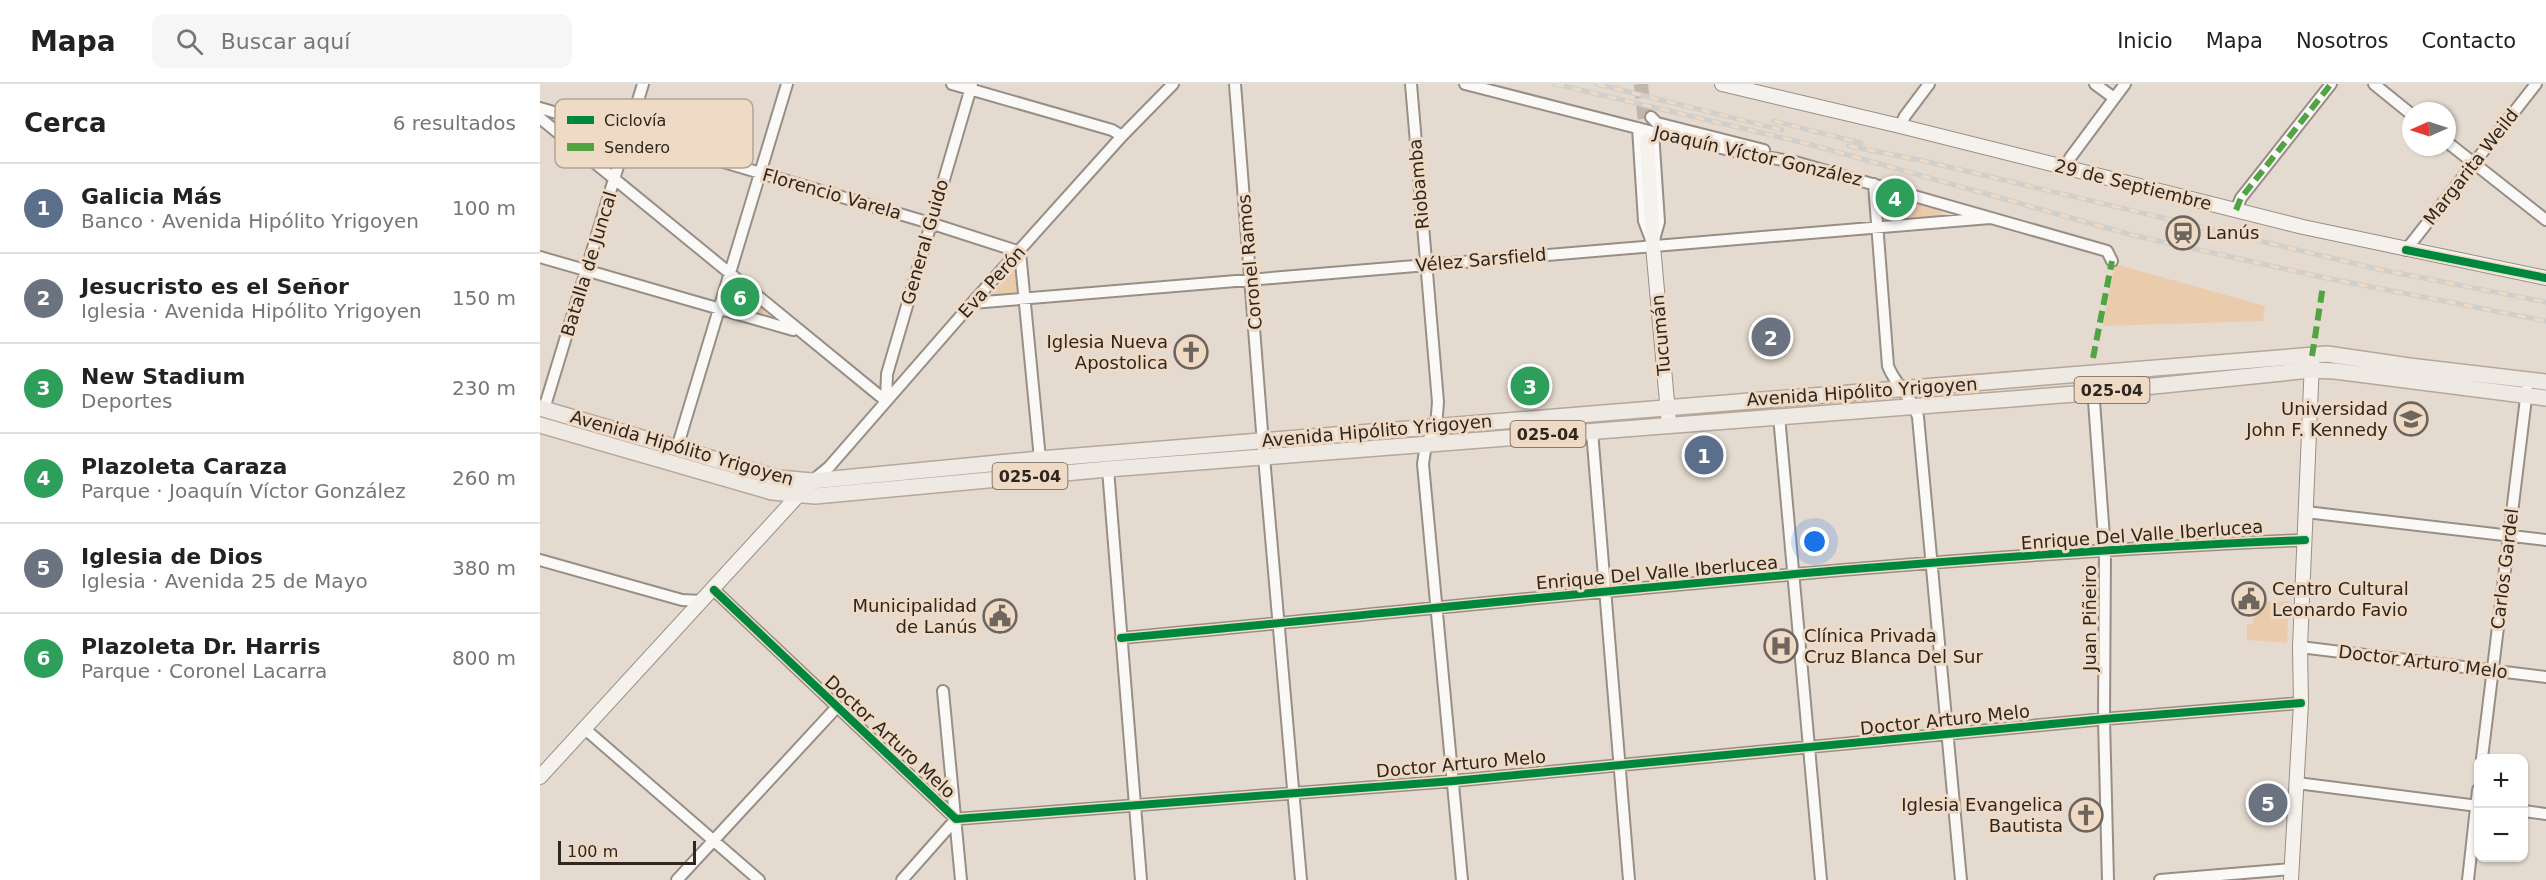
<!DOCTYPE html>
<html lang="es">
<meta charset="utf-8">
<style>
:root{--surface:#fff;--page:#f6f6f6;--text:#222;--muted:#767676;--line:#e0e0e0;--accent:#ea580c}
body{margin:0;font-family:"DejaVu Sans",sans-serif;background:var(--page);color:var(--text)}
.controls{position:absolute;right:18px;bottom:18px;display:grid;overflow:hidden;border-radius:12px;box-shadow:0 2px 4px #0004}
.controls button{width:54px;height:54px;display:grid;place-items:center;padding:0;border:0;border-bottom:2px solid var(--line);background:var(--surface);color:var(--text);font:30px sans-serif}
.compass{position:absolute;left:1862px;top:18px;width:54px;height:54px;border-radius:50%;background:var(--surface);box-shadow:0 2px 4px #0004;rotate:267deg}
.scale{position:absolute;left:18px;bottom:15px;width:138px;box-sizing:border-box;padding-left:6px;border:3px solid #2e261f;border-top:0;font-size:16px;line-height:21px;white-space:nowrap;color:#2e261f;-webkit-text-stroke:4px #efdac5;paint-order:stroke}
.you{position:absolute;left:1275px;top:458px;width:21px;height:21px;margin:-15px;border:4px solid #fff;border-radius:50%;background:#1a73e8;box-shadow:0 0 0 9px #1a73e833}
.badge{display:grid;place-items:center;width:39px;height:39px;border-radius:50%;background:var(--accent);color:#fff;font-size:20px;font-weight:700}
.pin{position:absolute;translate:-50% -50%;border:3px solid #fff;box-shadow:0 2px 6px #0006}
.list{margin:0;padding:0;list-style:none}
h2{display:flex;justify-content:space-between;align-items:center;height:78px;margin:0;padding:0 24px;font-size:26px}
h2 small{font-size:20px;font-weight:400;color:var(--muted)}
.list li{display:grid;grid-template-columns:39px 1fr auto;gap:18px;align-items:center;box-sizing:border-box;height:90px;padding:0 24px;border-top:2px solid var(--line)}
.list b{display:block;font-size:22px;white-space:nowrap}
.list p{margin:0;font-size:20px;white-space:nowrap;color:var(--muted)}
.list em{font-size:20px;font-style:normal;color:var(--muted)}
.icon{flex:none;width:33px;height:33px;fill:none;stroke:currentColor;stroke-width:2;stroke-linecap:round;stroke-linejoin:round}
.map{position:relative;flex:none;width:2006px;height:796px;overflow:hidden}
header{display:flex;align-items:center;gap:36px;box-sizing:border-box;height:84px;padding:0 30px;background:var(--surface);border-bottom:2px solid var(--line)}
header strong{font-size:28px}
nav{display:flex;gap:33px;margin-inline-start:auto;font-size:21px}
.search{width:420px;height:54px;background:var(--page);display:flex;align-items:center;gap:15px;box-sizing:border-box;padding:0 21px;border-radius:12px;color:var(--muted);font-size:22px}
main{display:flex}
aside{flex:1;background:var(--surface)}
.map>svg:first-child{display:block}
.green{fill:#eaccac}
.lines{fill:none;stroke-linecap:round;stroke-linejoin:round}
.secondary-tunnel{stroke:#c0b6ac;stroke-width:14;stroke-dasharray:14 7;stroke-linecap:butt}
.street-casing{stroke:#978f87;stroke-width:14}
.secondary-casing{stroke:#978f87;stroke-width:16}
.primary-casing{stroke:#b5a799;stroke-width:18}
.street{stroke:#fbf9f8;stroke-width:10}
.secondary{stroke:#f5f1ed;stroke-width:14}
.primary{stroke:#efe9e3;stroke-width:15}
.rail-casing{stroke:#d1cfcc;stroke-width:5}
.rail{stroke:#efdac5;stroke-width:3;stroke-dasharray:9;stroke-linecap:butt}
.quiet{stroke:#52a341;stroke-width:6;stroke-dasharray:12 6;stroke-linecap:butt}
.cycleway-casing{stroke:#efdac5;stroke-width:11}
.cycleway{stroke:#00873e;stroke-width:8}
.labels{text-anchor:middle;stroke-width:6;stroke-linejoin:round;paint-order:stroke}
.shield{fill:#efdac5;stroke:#685c51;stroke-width:1.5}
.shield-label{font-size:16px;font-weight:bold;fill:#2e261f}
.street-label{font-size:18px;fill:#2e261f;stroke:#efdac5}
.poi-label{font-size:18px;fill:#2e261f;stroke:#efdac5;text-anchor:end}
.key{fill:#efdac5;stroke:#b5a493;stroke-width:1.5}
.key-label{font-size:16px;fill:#2e261f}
</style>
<header>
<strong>Mapa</strong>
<div class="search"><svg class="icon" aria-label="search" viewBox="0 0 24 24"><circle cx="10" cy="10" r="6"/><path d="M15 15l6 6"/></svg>Buscar aquí</div>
<nav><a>Inicio</a><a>Mapa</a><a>Nosotros</a><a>Contacto</a></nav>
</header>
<main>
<aside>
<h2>Cerca<small>6 resultados</small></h2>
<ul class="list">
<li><span class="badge" style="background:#5c6f8a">1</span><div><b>Galicia Más</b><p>Banco · Avenida Hipólito Yrigoyen</p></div><em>100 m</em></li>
<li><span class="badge" style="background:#6b7280">2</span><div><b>Jesucristo es el Señor</b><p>Iglesia · Avenida Hipólito Yrigoyen</p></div><em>150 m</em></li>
<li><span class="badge" style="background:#2e9e5b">3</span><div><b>New Stadium</b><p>Deportes</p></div><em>230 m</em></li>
<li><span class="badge" style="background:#2e9e5b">4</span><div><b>Plazoleta Caraza</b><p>Parque · Joaquín Víctor González</p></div><em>260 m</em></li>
<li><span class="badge" style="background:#6b7280">5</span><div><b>Iglesia de Dios</b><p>Iglesia · Avenida 25 de Mayo</p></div><em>380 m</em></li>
<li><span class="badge" style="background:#2e9e5b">6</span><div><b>Plazoleta Dr. Harris</b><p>Parque · Coronel Lacarra</p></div><em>800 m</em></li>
</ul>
</aside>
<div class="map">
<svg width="2006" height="796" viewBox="0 0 2006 796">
<rect width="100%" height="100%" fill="#e5dacf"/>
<path class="green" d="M1339,106L1401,123L1402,133L1341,137Z
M1575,180L1725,222L1723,237L1563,242Z
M478,182L480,209L451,211Z
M197,203L232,230V234L229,237L189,226L187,221L192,205Z
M1749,517L1747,559L1707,556V540H1713L1714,519Z"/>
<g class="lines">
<path class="secondary-tunnel" d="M1101,0L1107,57"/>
<defs>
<path id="street" d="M412,0L572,46L582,52
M695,0L724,373L761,796
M871,0L898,318L896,343L886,360L883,380L922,796
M925,0L1113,48L1202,69L1255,78L1567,167L1572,177
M1555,0L1574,14
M1834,0L1871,30
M0,24L390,139L480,168
M1111,33L1117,39L1224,66
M0,34L346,317
M1360,42L1365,32L1389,0
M1098,44L1104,137L1110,153
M1113,48L1119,138L1115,152
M1907,58L2006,136
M1526,84L1530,74L1585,0
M1334,100L1348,282C1355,301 1373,314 1378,333L1421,796
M1696,126L1701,114L1791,0
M1866,166L1996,0
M480,168L500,375
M0,173L253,246
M432,219L1450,134
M1552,290L1565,467L1564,635L1568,796
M346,317L347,290L432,0
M4,325L103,0
M1239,332L1281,796
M1052,347L1089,796
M137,364L247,0
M568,385L601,796
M272,397L289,383L432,219L582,52L633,0
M1766,428L2006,456
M0,476L142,516L162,517
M174,506L416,735L913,697L1564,635L1761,619
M581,554C975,518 1369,472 1765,456
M1760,563L2006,593
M403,607L421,796
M45,645L219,796
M1942,674L1987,306
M1757,699L1938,722
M1984,727L2006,730
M137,796L296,624
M362,796L416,735
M1620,796L1752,785
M1928,796L1938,706"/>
<path id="secondary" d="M1182,0L1360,42L1763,143L2006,194
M1107,57L1113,162L1129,340
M0,693L264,405
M1751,796L1761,619L1760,563L1772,277"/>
<path id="primary" d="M0,324L238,394L272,397L500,375L1787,270L1869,282L2006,298
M0,341L232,408L275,412L568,385L1535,310L1771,286L1795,287L2006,314"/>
</defs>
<use href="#street" class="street-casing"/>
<use href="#secondary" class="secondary-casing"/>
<use href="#primary" class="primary-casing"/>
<use href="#street" class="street"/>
<use href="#secondary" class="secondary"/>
<use href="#primary" class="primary"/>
<defs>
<path id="rail" d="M1015,0L1269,60L1592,151L1786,194L2006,237
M1057,0L1242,46
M1234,37L1321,59
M1309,62L1384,77L1842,186L2006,218"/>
</defs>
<use href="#rail" class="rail-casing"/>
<use href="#rail" class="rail"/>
<path class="quiet" d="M1696,126L1701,114L1791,0
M1772,272L1783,202
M1553,274L1572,177"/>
<defs>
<path id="cycleway" d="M1866,166L2006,194
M174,506L416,735L913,697L1564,635L1761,619
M581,554C975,518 1369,472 1765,456"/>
</defs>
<use href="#cycleway" class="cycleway-casing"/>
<use href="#cycleway" class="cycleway"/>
</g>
<defs>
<symbol id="station-ring" viewBox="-11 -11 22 22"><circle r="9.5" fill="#efdac5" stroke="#6e655d" stroke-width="1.5"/><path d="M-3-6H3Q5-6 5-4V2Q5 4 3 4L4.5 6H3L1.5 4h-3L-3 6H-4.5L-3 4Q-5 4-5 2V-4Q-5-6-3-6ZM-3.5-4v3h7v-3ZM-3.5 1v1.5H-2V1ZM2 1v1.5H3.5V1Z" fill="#6e655d"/></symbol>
<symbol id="church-ring" viewBox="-11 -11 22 22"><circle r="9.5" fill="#efdac5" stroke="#6e655d" stroke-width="1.5"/><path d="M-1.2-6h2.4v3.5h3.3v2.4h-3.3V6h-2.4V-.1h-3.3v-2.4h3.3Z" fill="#6e655d"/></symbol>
<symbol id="university-ring" viewBox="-11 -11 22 22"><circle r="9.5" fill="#efdac5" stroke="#6e655d" stroke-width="1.5"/><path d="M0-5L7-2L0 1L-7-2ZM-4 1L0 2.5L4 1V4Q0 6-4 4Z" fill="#6e655d"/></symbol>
<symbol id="civic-ring" viewBox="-11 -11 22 22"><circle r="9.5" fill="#efdac5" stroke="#6e655d" stroke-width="1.5"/><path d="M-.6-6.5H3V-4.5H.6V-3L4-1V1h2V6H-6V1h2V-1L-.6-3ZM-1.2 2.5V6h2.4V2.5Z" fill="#6e655d"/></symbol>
<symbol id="hospital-ring" viewBox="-11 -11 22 22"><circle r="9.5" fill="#efdac5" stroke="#6e655d" stroke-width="1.5"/><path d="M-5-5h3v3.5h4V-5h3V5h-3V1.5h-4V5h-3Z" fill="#6e655d"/></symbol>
</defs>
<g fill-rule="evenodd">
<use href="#station-ring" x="1624" y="130" width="38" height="38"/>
<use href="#church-ring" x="632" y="249" width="38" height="38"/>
<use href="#university-ring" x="1852" y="316" width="38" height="38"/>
<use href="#civic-ring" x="1690" y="496" width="38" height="38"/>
<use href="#civic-ring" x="441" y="513" width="38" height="38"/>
<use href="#hospital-ring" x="1222" y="543" width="38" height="38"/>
<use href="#church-ring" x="1527" y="712" width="38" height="38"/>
</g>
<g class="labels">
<g class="shield">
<rect x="1534.5" y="293" width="75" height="26" rx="4.5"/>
<rect x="970.5" y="337" width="75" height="26" rx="4.5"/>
<rect x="452.5" y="379" width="75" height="26" rx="4.5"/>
</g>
<g class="shield-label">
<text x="1572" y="312">025-04</text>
<text x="1008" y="356">025-04</text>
<text x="490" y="398">025-04</text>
</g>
<g class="street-label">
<text transform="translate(1218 72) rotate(13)" y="6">Joaquín Víctor González</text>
<text transform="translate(1931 83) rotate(-52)" y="6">Margarita Weild</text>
<text transform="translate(879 100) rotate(-95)" y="6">Riobamba</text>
<text transform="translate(1593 101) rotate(14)" y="6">29 de Septiembre</text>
<text transform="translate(292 110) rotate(16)" y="6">Florencio Varela</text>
<text transform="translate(385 158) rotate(-74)" y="6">General Guido</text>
<text transform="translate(941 176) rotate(-5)" y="6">Vélez Sarsfield</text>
<text transform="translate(710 178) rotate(-95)" y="6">Coronel Ramos</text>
<text transform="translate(49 180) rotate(-73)" y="6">Batalla de Juncal</text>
<text transform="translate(452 198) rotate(-48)" y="6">Eva Perón</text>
<text transform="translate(1121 251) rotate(-95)" y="6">Tucumán</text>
<text transform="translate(1322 308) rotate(-4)" y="6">Avenida Hipólito Yrigoyen</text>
<text transform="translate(837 347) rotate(-5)" y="6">Avenida Hipólito Yrigoyen</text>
<text transform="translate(142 364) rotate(16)" y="6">Avenida Hipólito Yrigoyen</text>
<text transform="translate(1602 451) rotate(-4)" y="6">Enrique Del Valle Iberlucea</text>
<text transform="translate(1965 485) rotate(-83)" y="6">Carlos Gardel</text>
<text transform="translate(1117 489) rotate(-5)" y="6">Enrique Del Valle Iberlucea</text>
<text transform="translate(1550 534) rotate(-90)" y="6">Juan Piñeiro</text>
<text transform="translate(1883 578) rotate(7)" y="6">Doctor Arturo Melo</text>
<text transform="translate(1405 636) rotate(-6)" y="6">Doctor Arturo Melo</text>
<text transform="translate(350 653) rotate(43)" y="6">Doctor Arturo Melo</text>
<text transform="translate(921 680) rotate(-5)" y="6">Doctor Arturo Melo</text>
</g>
<g class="poi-label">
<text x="1666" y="155" text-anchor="start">Lanús</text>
<text x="628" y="264">Iglesia Nueva<tspan x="628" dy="21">Apostolica</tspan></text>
<text x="1848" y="331">Universidad<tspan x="1848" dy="21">John F. Kennedy</tspan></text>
<text x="1732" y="511" text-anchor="start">Centro Cultural<tspan x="1732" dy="21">Leonardo Favio</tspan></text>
<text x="437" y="528">Municipalidad<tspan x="437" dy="21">de Lanús</tspan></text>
<text x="1264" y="558" text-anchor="start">Clínica Privada<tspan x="1264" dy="21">Cruz Blanca Del Sur</tspan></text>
<text x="1523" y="727">Iglesia Evangelica<tspan x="1523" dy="21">Bautista</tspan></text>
</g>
</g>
<rect x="15" y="15" width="198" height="69" rx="9" class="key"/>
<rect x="27" y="32" width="27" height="8" fill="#00873e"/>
<rect x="27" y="59" width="27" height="8" fill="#52a341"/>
<g class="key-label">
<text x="64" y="42">Ciclovía</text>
<text x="64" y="69">Sendero</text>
</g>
</svg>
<div class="controls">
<button>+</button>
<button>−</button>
</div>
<svg class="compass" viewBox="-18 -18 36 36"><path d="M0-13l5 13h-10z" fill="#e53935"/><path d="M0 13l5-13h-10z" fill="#767676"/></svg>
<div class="scale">100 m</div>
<div class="you"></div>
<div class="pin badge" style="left:1164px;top:371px;background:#5c6f8a">1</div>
<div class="pin badge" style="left:1231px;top:253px;background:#6b7280">2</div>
<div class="pin badge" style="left:990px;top:302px;background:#2e9e5b">3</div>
<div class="pin badge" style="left:1355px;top:114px;background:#2e9e5b">4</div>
<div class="pin badge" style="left:1728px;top:719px;background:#6b7280">5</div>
<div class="pin badge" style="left:200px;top:213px;background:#2e9e5b">6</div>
</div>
</main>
